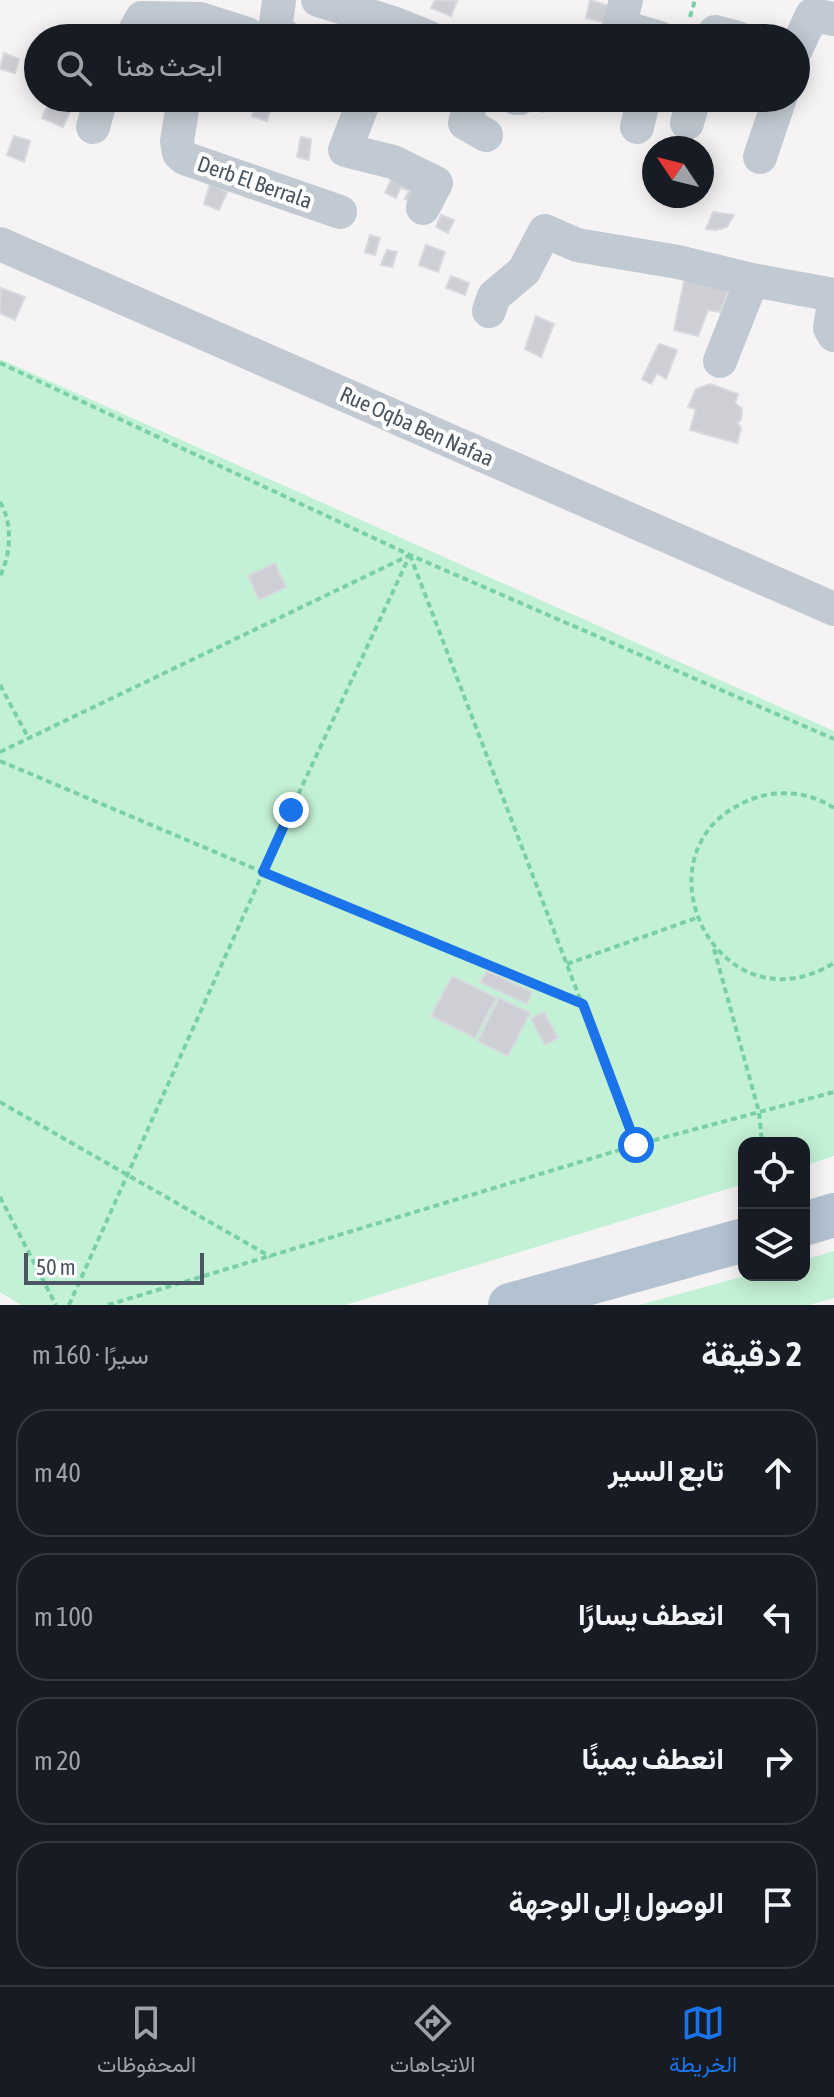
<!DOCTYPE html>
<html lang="ar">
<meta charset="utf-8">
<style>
:root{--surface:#171b24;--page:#242831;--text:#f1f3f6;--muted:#9ea1a6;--line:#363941;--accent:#1a73e8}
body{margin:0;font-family:"Asap Condensed",Vazirmatn,sans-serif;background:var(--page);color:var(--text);direction:rtl}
.controls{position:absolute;right:24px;bottom:24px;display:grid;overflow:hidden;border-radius:16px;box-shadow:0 4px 20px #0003}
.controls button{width:72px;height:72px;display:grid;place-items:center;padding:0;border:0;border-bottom:2px solid var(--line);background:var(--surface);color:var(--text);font:40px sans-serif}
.compass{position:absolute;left:642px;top:136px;width:72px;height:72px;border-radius:50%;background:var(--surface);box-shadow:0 4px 20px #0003;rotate:305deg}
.scale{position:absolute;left:24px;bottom:20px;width:180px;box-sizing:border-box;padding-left:8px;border:4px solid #4a5661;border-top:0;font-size:22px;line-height:28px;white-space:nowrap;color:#4a5661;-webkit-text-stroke:6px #fff;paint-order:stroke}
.stop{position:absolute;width:24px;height:24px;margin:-18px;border:6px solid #1a73e8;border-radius:50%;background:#fff}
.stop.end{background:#1a73e8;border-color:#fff;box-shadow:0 2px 8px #0008}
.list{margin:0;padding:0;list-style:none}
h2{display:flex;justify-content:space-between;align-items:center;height:104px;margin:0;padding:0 32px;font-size:34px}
h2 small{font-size:26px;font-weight:400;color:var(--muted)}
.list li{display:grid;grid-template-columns:52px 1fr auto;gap:24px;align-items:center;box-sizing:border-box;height:128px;margin:0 16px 16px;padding:0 16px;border:2px solid var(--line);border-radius:32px}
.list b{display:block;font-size:30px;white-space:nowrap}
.list em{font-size:26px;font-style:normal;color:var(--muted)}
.icon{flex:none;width:44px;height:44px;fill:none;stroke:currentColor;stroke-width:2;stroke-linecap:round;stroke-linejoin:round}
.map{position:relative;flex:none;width:834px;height:1305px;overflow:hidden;direction:ltr}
.search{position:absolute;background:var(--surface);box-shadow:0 4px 20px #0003;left:24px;right:24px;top:24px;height:88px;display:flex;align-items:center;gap:20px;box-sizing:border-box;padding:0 28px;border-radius:44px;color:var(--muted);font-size:30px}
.sheet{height:680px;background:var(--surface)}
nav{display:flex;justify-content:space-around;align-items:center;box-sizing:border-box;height:112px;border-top:2px solid var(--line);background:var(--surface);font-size:22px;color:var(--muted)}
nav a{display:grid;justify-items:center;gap:4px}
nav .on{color:var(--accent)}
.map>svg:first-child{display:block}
.green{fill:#c3f1d5}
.building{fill:#cdcfd5;stroke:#d7d9de;stroke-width:2}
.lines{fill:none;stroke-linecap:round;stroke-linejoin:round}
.path{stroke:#7ad0a6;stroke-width:4;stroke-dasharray:6 4;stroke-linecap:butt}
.minor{stroke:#c1cad2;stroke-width:34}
.major{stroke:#b3c2d1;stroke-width:44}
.route{stroke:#1a73e8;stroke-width:10}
.labels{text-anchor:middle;stroke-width:8;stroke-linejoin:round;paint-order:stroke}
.street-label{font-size:22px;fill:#4a5661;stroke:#fff}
</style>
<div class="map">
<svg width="834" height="1305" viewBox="0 0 834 1305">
<rect width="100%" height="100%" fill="#f5f3f3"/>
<path class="green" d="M0,359L834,731V1156L804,1166V1143H744V1184L345,1305H21L0,1292Z
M834,1251V1298L809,1305H639L748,1275H804V1260Z"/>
<path class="building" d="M435,0L457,1L451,16L431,8Z
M590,0L616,8L610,24L586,18Z
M4,53L19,59L15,73L0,69Z
M535,98H553L544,112L532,108Z
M49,102L70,112L63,127L42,118Z
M256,103L271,108L267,121L252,116Z
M14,136L30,141L24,162L7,155Z
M301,137L311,139L309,160L297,157Z
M395,172L422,185L413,204L405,199L409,191L401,187L396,198L385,193Z
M210,184L227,192L219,210L204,204Z
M713,212L734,215L727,227L716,230L706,229Z
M441,215L454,220L448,233L436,227Z
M370,235L380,238L375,255L365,252Z
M426,245L445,252L438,272L419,265Z
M387,250L397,252L392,267L381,265Z
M451,276L469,283L465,295L446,288Z
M685,277L729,289L720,312L708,310L698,336L674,330Z
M1,288L25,297L15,320L0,313Z
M536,316L554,324L541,357L525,349Z
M659,344L677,350L666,379L657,373L651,384L642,379Z
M710,384L738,394L735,403L742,409L741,420L737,423L741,428L737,443L690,430L696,409L688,407L696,389Z
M275,563L286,587L259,600L248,576Z
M487,971L532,992L527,1004L480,982Z
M452,976L496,998L475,1038L431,1016Z
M499,998L530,1013L508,1056L478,1041Z
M544,1012L558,1038L545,1045L531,1019Z"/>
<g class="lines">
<path class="path" d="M690,17L695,0
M0,363L410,555L834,739
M0,502C13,523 11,555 0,576
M410,555L636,1145
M0,685L29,739
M0,752L408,556
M0,761L376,920L583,1004
M834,808C810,792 779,789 752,799C627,846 716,1035 834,963
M714,949L759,1112L762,1143
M567,964L696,918
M0,1102L271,1257
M0,1197L56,1305
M69,1305L291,810L410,555
M108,1305L636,1145L834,1092"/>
<path class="minor" d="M279,0L275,31L287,38
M318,0L393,23L430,38
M626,0L619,26L660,38
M131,38L142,18L200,19L247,34
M714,38L715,32L738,38
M796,49L812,15L834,19
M184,98L177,141L179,153L184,158L340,212
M365,98L345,150L393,162L436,183L423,208
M472,98L465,123L486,135
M516,98H520
M687,123L694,98
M93,127L101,98
M637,127L644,98
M760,157L780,98
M0,244L834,609
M834,303L830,328L834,335
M489,311L494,296L524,271L545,231L577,245L678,262L752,280
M720,361L752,280L834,295"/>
<path class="major" d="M804,1224L834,1215
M510,1305L744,1240"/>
</g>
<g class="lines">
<path class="route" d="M291,810L263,872L583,1004L636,1145"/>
</g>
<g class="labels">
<g class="street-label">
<text transform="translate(255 182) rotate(19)" y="8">Derb El Berrala</text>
<text transform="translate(417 426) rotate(24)" y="8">Rue Oqba Ben Nafaa</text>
</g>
</g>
</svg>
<div class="controls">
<button><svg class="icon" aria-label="locate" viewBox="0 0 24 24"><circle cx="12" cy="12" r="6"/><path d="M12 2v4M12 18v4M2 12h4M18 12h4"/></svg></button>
<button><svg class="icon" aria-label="layers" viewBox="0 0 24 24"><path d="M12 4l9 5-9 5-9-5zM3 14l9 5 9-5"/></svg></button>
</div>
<svg class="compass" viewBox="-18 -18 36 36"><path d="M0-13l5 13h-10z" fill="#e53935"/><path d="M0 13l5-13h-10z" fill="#9ea1a6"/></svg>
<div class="scale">50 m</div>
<div class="stop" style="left:636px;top:1145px"></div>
<div class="stop end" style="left:291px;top:810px"></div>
<div class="search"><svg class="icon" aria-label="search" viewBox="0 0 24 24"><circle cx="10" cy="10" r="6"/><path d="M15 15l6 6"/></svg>ابحث هنا</div>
</div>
<section class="sheet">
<h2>2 دقيقة<small>سيرًا · 160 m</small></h2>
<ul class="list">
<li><svg class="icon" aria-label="ahead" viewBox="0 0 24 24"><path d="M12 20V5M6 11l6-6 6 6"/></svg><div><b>تابع السير</b></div><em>40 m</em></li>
<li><svg class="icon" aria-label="left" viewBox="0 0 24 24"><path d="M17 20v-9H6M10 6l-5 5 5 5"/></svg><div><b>انعطف يسارًا</b></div><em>100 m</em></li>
<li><svg class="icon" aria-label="right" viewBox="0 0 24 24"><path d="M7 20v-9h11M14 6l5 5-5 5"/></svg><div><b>انعطف يمينًا</b></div><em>20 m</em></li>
<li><svg class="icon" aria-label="arrive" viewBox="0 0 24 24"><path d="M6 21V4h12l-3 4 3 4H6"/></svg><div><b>الوصول إلى الوجهة</b></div></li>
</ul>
</section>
<nav>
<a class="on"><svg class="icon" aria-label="map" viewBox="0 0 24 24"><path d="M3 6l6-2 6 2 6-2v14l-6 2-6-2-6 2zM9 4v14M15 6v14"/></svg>الخريطة</a>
<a><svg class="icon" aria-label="directions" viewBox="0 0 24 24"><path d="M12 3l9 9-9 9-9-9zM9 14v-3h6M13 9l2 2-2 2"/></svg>الاتجاهات</a>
<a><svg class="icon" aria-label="saved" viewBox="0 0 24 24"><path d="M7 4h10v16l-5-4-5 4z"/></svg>المحفوظات</a>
</nav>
